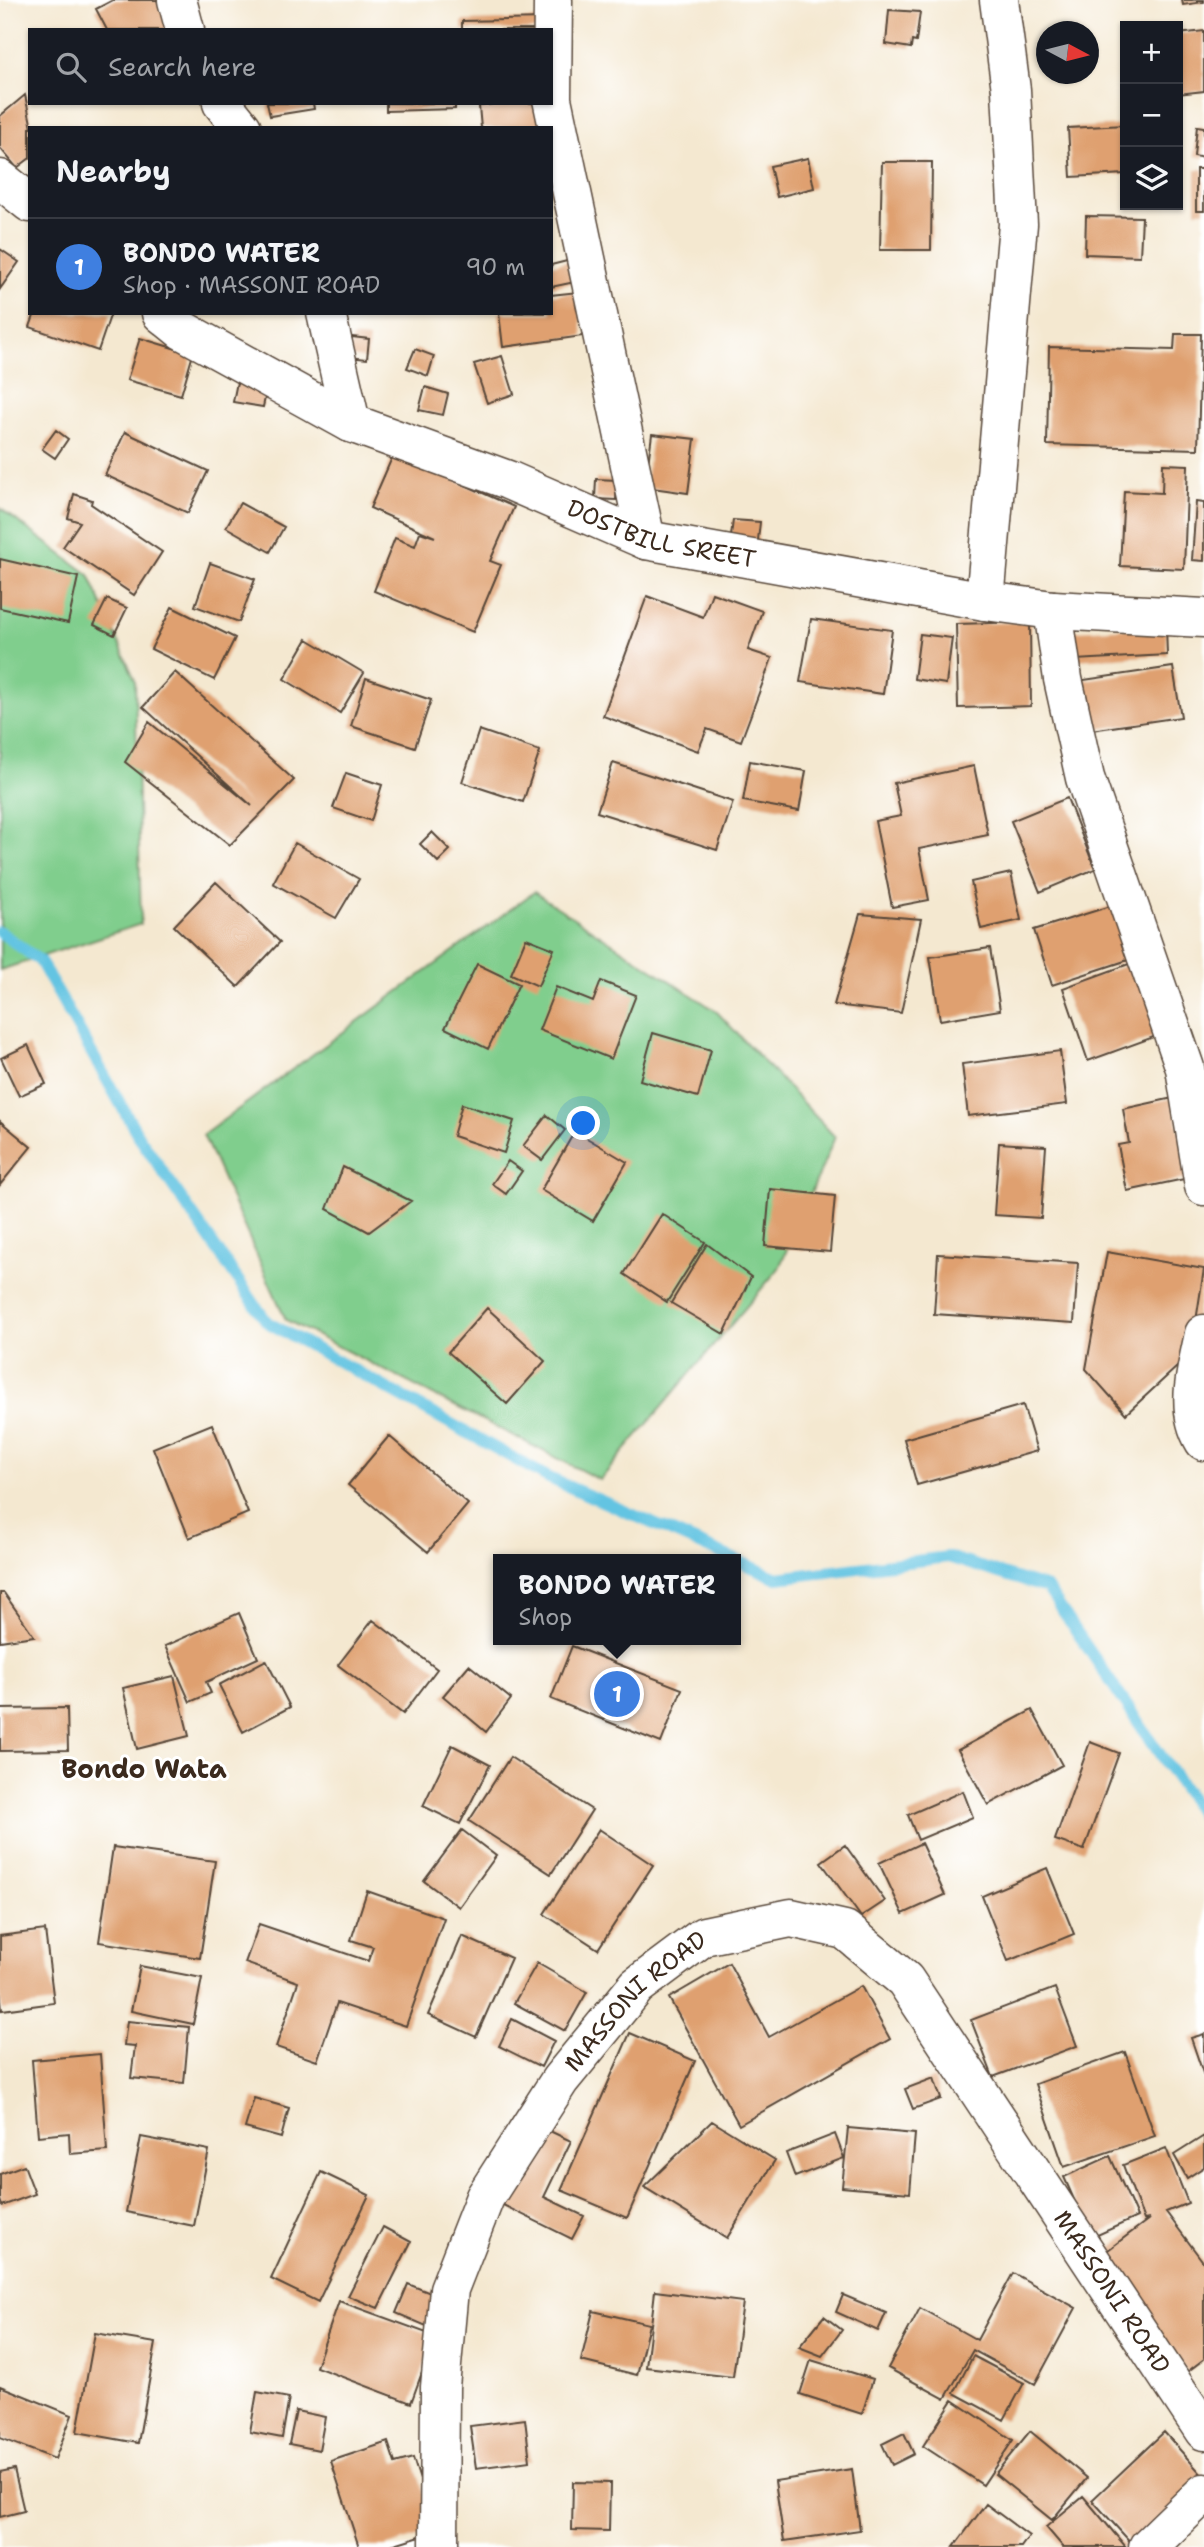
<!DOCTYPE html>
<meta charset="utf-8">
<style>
:root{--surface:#171b24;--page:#20242c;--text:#f1f3f6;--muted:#9ea1a6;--line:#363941;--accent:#c8321e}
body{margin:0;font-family:"Shantell Sans",sans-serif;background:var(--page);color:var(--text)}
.controls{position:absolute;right:21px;top:21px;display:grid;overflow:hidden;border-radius:0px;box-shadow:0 2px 5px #0004}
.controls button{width:63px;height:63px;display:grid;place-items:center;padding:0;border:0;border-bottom:2px solid var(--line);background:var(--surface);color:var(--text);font:35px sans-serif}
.compass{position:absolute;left:1036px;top:21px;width:63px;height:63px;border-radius:50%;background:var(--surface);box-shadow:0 2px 5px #0004;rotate:97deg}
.you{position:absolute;left:584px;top:1124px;width:24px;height:24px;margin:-18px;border:5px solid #fff;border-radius:50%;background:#1a73e8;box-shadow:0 0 0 10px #1a73e833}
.badge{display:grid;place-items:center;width:46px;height:46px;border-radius:50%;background:var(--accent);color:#fff;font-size:23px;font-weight:700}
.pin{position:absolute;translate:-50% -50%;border:4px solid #fff;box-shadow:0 2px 7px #0006}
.popup{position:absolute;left:493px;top:1554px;width:248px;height:91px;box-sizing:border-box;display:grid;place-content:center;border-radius:0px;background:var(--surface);filter:drop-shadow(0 2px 5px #0005);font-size:23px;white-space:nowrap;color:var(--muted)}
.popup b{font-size:26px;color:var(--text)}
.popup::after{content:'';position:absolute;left:50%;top:100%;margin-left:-14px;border:14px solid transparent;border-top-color:var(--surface)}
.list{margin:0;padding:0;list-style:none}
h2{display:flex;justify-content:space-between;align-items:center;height:91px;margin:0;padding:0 28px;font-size:30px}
h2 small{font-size:23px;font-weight:400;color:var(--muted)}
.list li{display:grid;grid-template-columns:46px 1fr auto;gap:21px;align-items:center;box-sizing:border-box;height:98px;padding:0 28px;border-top:2px solid var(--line)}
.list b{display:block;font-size:26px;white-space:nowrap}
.list p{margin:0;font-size:23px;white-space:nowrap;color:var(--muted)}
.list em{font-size:23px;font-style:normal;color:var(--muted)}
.icon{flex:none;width:38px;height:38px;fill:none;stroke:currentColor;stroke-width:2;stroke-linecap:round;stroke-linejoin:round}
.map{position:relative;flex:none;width:1204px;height:2547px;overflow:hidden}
.search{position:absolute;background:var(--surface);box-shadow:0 2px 5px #0004;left:28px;top:28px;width:525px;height:77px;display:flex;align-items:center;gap:18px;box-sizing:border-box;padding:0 24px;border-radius:0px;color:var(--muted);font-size:26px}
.panel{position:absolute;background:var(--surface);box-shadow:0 2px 5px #0004;left:28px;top:126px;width:525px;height:189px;border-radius:0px}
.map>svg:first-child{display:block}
.green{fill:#80ce8d;stroke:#5e7c56;stroke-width:2}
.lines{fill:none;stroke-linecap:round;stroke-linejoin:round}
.stream{stroke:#64c4e2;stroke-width:12}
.building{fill:#dfa070}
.street-casing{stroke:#574639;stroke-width:41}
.street{stroke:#fff;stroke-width:38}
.labels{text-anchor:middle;stroke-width:6;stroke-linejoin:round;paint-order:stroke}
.street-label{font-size:24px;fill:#3b2a1e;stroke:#fff}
.neighbourhood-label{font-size:26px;font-weight:bold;fill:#3b2a1e;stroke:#fff}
</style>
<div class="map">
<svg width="1204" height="2547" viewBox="0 0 1204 2547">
<rect width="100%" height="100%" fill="#fff"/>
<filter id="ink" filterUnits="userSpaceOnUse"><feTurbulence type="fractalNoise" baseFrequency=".0143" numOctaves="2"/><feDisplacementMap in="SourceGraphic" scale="14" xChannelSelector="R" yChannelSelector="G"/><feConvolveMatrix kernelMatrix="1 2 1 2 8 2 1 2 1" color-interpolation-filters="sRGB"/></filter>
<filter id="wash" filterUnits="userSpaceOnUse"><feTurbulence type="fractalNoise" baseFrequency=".00686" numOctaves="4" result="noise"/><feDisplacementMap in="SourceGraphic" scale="28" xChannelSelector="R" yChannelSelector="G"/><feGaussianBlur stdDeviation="1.57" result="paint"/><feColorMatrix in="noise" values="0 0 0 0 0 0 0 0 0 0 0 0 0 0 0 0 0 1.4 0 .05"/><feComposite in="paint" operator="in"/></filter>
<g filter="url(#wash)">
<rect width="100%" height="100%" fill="#f4e8d0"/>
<path class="green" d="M0,508L89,575L135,680L141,924L0,970Z
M534,892L716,1011L835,1137L779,1268L600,1480L286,1320L203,1135Z"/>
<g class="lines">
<path class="stream" d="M0,932L40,961L139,1137L267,1322L549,1478L734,1559
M736,1560L777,1578L948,1557L1047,1588L1204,1819"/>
</g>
<g id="blocks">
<path class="building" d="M113,0H157L172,30H107L96,9Z
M1182,0H1204V2L1183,5Z
M889,10L920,12L916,42L912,41L911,48L886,44Z
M545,19V30H462V21Z
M1204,31V91L1178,94V34Z
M25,95L32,128H30V158L17,168L0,148V116Z
M267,103H313L314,109L270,116Z
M386,103H455V109L386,111Z
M500,103H539L542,128H481L479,106Z
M1125,125V174L1071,177L1068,128Z
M1197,126L1204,127V158L1194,156Z
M808,158L814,188L777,197L770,166Z
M882,162H932L931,250H880Z
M1196,169H1204V211H1196Z
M1086,216L1142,217L1140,256L1085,254Z
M0,249L19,262L0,289Z
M571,260L575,282L551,287V265Z
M578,292L583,336L503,347L499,313H551V295Z
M35,313H111L98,351L30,327Z
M1175,334H1201L1198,449L1047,445L1049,347L1174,350Z
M352,337L369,339L367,359L349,357Z
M140,338L193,354L181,395L127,380Z
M415,349L434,356L428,376L407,368Z
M502,356L514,394L487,403L474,364Z
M237,382L267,388L263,407L233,402Z
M425,387L448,394L443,415L419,410Z
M56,430L68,439L55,458L42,449Z
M125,432L208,471L188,513L105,475Z
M652,434L695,439L688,493L645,487Z
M394,453L514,507L490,561L501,565L473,632L374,591L395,538L415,546L420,532L435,537L370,508Z
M1163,464L1188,465L1184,569L1120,566L1124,491L1162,493Z
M596,479L617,480L616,500L595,499Z
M74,494L92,500L91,504L162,552L134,595L63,547L80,522L68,518Z
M1196,502L1204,503V561L1192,560Z
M240,503L284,527L270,552L226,527Z
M733,520L760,522L757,549L730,545Z
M0,559L78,577L68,623L0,608Z
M210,563L255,579L239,622L195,606Z
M712,593L762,611L748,650L772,658L741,741L707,729L698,751L603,716L647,596L703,617Z
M107,599L127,608L114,635L94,625Z
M172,607L235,638L214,680L151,649Z
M811,619L892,630L883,694L800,682Z
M1030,622L1031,706L958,708L956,624Z
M1166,626L1167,655L1075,660L1074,631Z
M920,634L952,638L946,684L914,679Z
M307,639L364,673L340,713L284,679Z
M1173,667L1181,717L1077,732L1070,682Z
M175,672L294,780L230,845L125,762L149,722L252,806L143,707Z
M366,678L431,700L415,747L351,726Z
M479,730L540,751L523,802L462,782Z
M750,761L806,771L799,811L743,801Z
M613,763L733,802L717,850L597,812Z
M974,766L988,835L919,849L929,900L892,907L875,821L901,816L894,783Z
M346,773L382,785L371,821L333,808Z
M1067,798L1095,869L1040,892L1011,821Z
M432,832L450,850L438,862L420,844Z
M295,843L359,879L336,918L273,883Z
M1011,873L1021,920L981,929L971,882Z
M216,882L280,942L238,987L174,926Z
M1114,905L1131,959L1052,985L1034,930Z
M860,914L921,919L901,1013L834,1005Z
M526,938L554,949L538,986L511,974Z
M990,948L1000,1010L940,1020L930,957Z
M1137,961L1162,1034L1088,1061L1063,988Z
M477,964L519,984L488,1049L445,1028Z
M601,981L636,995L611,1059L539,1030L556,987L593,1002Z
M653,1033L711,1050L698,1097L640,1080Z
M28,1045L46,1084L19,1096L1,1058Z
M1060,1051L1067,1104L968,1116L962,1064Z
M1173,1098L1189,1178L1127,1191L1118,1145L1129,1143L1123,1109Z
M462,1104L514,1121L504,1153L453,1136Z
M547,1115L565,1130L542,1160L523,1146Z
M0,1121L31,1147L0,1185Z
M575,1131L627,1162L593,1221L541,1190Z
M999,1143L1046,1146L1041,1218L994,1215Z
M508,1161L522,1171L506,1194L492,1184Z
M343,1167L411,1201L369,1232L327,1209Z
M770,1189L835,1196L830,1252L765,1246Z
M662,1214L705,1242L667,1302L624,1274Z
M707,1244L751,1277L724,1334L671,1303Z
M1107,1252L1204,1269L1191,1354L1126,1414L1086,1369Z
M938,1254L1078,1263L1074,1323L934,1314Z
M487,1308L545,1361L507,1404L448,1352Z
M1023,1405L1037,1451L917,1485L904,1439Z
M212,1424L248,1513L189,1538L153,1448Z
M389,1436L468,1504L428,1552L348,1485Z
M0,1593H4L34,1636L0,1641Z
M239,1613L258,1658L206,1682L211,1693L190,1702L165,1646Z
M373,1620L437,1669L403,1714L338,1665Z
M572,1646L682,1689L661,1743L551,1699Z
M266,1660L290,1707L243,1732L219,1685Z
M469,1665L511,1699L486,1732L443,1696Z
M174,1676L189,1736L137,1749L123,1688Z
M67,1708L68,1750L0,1751V1709Z
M1032,1710L1062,1765L988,1805L958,1750Z
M1090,1742L1119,1753L1084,1850L1055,1840Z
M452,1745L490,1765L460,1824L423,1806Z
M510,1757L592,1810L551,1874L469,1821Z
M963,1791L973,1817L918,1840L908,1815Z
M599,1829L653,1865L598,1949L544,1914Z
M462,1830L496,1856L459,1907L424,1881Z
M921,1843L945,1895L903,1914L879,1863Z
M845,1845L885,1901L861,1917L821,1862Z
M113,1847L215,1861L200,1958L99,1942Z
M1047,1868L1074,1934L1008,1961L982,1896Z
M367,1891L444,1918L406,2026L337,2003L317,2061L276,2047L298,1982L245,1963L259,1924L368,1961L373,1947L351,1940Z
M45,1930L54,2003L2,2010L0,1991V1936Z
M462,1936L511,1958L476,2037L428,2015Z
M537,1963L587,1992L565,2031L514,2003Z
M729,1963L769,2037L861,1986L890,2039L739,2125L669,1998Z
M140,1966L202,1978L193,2024L131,2011Z
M1055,1988L1077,2046L993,2077L971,2020Z
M512,2019L554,2041L541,2067L499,2046Z
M127,2021L189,2027L184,2083L131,2078L135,2046L124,2045Z
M630,2033L695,2061L627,2218L561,2190Z
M1204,2034V2076L1191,2038Z
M1125,2052L1155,2136L1064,2167L1035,2084Z
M100,2054L107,2151L70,2154L69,2133L38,2136L32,2060Z
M934,2078L941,2099L913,2109L905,2089Z
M254,2098L289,2108L281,2138L245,2128Z
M712,2121L775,2160L727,2238L644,2187Z
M537,2125L571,2141L544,2197L584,2216L572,2239L499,2203Z
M848,2128L915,2134L910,2193L842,2187Z
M835,2134L844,2158L795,2177L786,2153Z
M1204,2136V2167L1187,2178L1174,2155Z
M141,2137L209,2150L194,2226L126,2212Z
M1166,2148L1188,2203L1166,2212L1204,2263V2359L1187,2372L1100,2256L1149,2219L1144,2220L1123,2165Z
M1110,2156L1137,2217L1091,2238L1064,2177Z
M24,2165L35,2194L2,2206L0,2200V2174Z
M321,2172L369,2195L318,2302L271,2279Z
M383,2227L411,2242L378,2308L348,2296Z
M1013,2273L1076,2308L1035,2384L973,2350L945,2399L888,2368L920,2308L977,2340Z
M408,2284L443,2298L431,2328L396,2313Z
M655,2291L743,2302L733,2377L646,2367Z
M843,2295L886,2313L878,2331L836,2312Z
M339,2301L435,2336L411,2403L316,2367Z
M593,2311L649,2324L637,2375L581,2361Z
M824,2316L842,2330L822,2356L799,2347Z
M95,2333L156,2343L138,2443L77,2432Z
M973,2356L1024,2383L1004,2420L954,2393Z
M811,2360L873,2379L862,2414L800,2394Z
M0,2386L72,2415L55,2459L0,2438Z
M257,2392L289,2398L282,2438L250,2432Z
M953,2400L1013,2440L983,2485L923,2446Z
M296,2411L325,2417L319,2450L289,2444Z
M525,2419L530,2461L476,2468L470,2426Z
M1030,2431L1087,2478L1052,2520L995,2474Z
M1164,2432L1204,2477L1134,2546L1092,2500Z
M904,2433L914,2454L892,2465L882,2444Z
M388,2442L395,2463L413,2458L436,2531L385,2547H359L331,2461Z
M14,2469L24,2511L0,2517V2472Z
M852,2469L860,2530L784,2541L775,2481Z
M573,2482L610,2483L609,2531L572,2530Z
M1083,2496L1126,2547H1063L1046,2527Z
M986,2504L1029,2536L1021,2547H954Z"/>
</g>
</g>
<g filter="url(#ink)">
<use href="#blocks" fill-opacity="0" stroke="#574639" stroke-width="2"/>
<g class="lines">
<defs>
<g id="street">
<path d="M177,0L185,30"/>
<path d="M553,0L552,99L646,540"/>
<path d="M222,103L242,128"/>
<path d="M0,179L30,203"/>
<path id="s1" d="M161,313L182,330L351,423L508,480L646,540L985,601L1053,610L1204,618"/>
<path d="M326,313L351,423"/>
<path d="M985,601L1018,224L1011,90L999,0"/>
<path d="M1053,610L1063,679L1085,778L1185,1068L1204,1186"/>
<path d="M1204,1334C1197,1369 1184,1408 1204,1441"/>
<path id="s2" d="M439,2547L440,2387L449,2289L485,2197L560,2080L637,1986L704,1936L791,1918L845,1930L905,1980L1204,2431"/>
<path d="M1148,2547L1204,2493"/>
</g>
</defs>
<use href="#street" class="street-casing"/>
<use href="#street" class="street"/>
</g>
</g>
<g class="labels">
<g class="street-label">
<text dy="8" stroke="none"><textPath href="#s1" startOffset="551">DOSTBILL SREET</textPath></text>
<text dy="8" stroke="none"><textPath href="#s2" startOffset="606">MASSONI ROAD</textPath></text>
<text dy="8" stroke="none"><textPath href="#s2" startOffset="1298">MASSONI ROAD</textPath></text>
</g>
<g class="neighbourhood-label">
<text x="144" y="1778">Bondo Wata</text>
</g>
</g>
</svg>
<div class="controls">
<button>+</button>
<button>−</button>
<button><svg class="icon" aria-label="layers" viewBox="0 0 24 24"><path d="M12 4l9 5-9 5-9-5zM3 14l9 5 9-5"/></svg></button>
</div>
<svg class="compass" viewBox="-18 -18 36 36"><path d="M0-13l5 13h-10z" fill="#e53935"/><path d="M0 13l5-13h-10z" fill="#9ea1a6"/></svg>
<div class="you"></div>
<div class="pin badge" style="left:617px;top:1694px;background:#3f7fe0">1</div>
<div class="popup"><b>BONDO WATER</b>Shop</div>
<div class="search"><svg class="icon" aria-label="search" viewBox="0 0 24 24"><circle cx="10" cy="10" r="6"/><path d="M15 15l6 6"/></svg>Search here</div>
<section class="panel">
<h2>Nearby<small></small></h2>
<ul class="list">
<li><span class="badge" style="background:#3f7fe0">1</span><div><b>BONDO WATER</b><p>Shop · MASSONI ROAD</p></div><em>90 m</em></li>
</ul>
</section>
</div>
